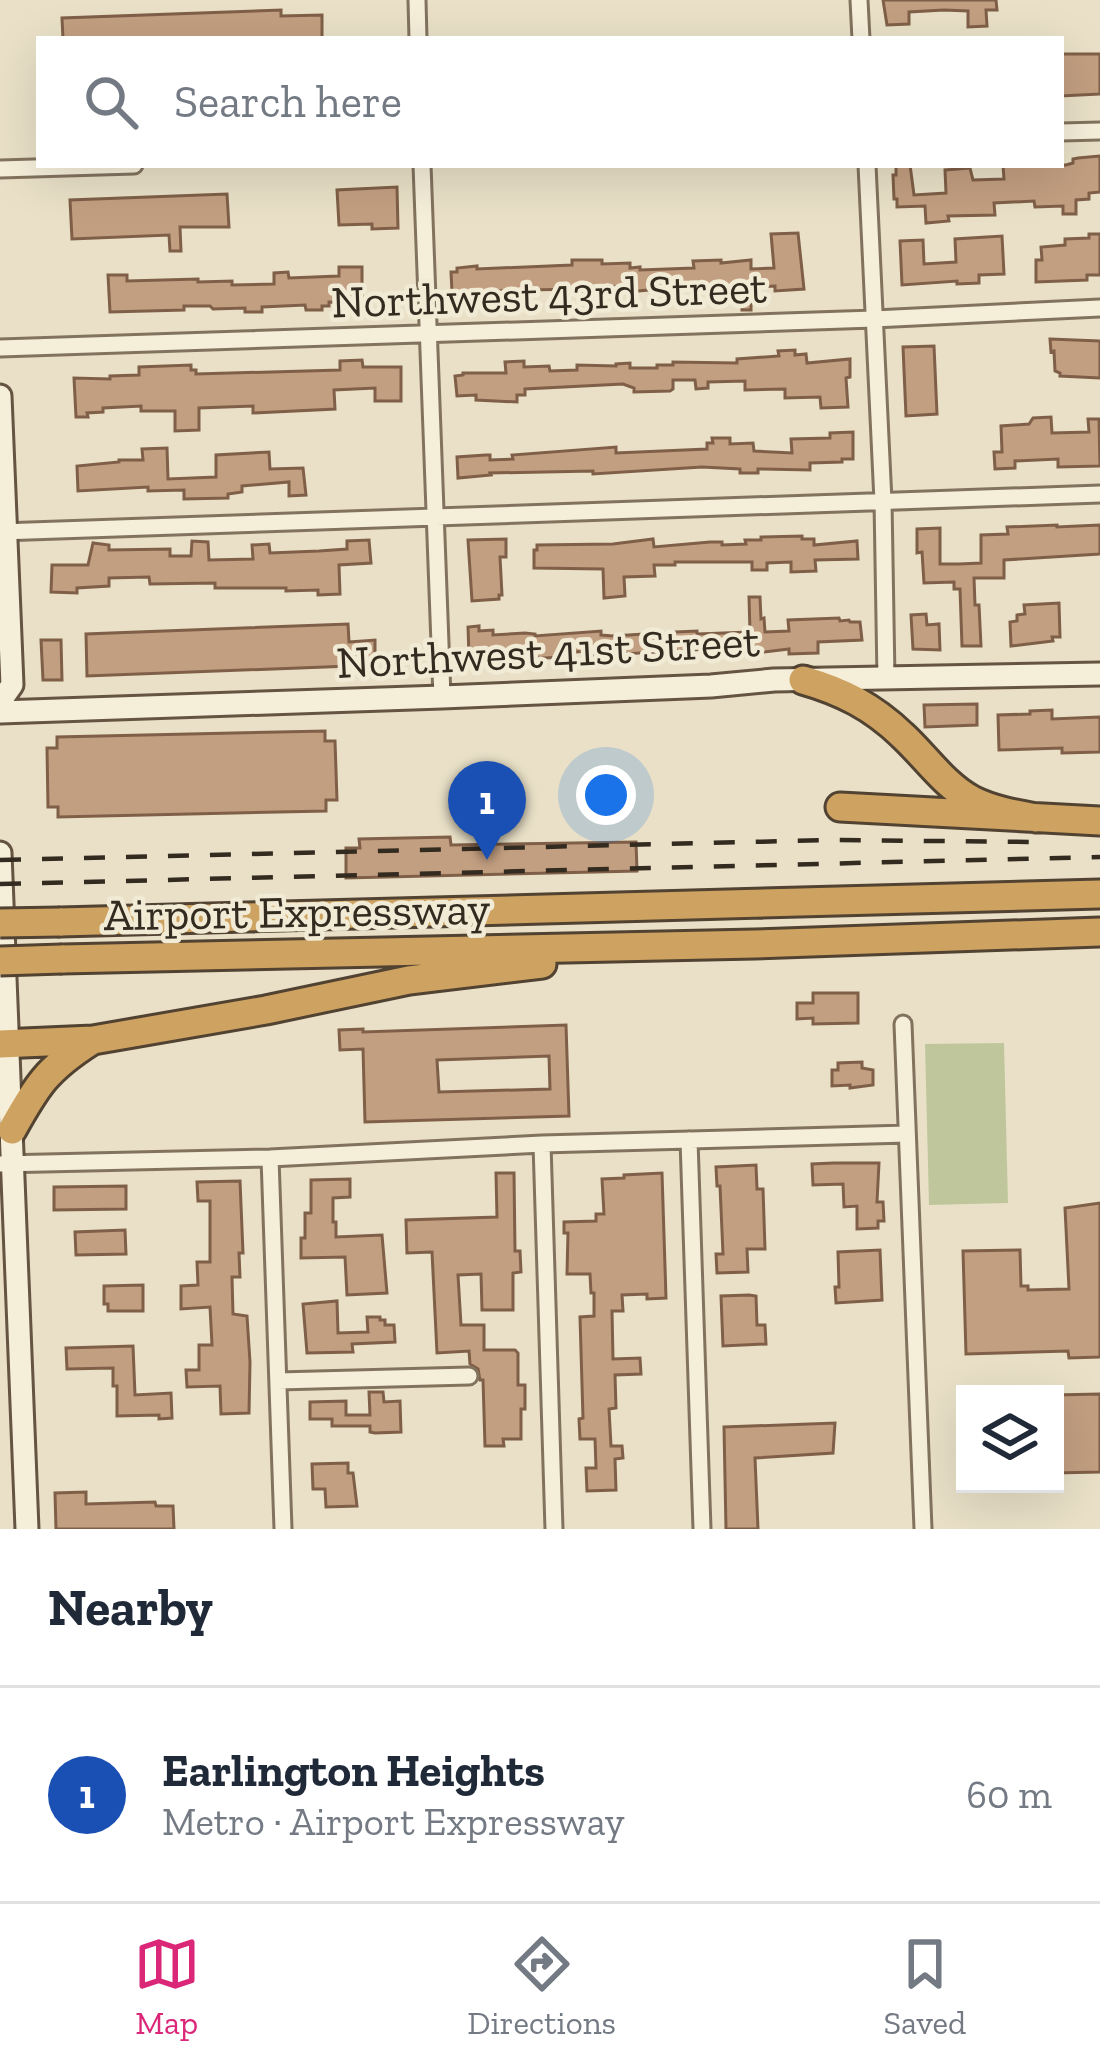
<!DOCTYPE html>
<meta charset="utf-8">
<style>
:root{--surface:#fff;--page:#f6f6f7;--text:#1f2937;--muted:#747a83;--line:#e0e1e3;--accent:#db2777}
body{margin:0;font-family:"Zilla Slab",serif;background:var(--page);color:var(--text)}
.controls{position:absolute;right:36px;bottom:36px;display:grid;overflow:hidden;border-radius:0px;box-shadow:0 12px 48px #0002}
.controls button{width:108px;height:108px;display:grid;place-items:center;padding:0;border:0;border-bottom:3px solid var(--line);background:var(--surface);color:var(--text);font:60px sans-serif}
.you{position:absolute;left:606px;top:795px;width:42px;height:42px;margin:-30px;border:9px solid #fff;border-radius:50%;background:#1a73e8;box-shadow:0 0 0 18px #1a73e833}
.badge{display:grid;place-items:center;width:78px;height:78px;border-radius:50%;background:var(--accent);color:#fff;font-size:39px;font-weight:700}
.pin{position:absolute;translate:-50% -99px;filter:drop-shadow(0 3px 6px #0008)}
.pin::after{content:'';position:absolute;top:63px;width:42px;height:36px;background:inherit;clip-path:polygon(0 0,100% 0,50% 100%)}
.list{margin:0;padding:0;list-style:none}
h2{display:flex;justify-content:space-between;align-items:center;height:156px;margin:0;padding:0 48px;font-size:51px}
h2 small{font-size:39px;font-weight:400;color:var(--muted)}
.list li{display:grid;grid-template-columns:78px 1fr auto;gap:36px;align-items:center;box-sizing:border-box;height:216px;padding:0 48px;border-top:3px solid var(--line)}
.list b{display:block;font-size:45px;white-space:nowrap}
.list p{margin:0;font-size:39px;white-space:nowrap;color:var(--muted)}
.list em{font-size:39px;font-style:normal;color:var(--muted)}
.icon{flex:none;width:66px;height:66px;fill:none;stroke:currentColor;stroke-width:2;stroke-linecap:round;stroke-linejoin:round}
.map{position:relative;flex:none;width:1100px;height:1529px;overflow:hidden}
.search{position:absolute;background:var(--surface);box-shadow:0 12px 48px #0002;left:36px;right:36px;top:36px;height:132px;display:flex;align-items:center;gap:30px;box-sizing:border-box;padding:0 42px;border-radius:0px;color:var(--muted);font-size:45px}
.sheet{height:372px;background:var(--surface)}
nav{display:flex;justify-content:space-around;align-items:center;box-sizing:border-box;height:168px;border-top:3px solid var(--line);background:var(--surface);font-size:33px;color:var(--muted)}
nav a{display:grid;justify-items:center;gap:6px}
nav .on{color:var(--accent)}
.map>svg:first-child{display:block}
.green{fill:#bfc69c}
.building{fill:#c39f81;stroke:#7f5f47;stroke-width:3;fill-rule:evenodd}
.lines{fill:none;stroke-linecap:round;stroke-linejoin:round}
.street-casing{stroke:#82735e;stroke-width:21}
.secondary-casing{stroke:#645441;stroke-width:27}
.highway-casing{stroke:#514232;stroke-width:33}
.street{stroke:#f5eed9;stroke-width:15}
.secondary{stroke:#f5eed9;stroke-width:21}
.highway{stroke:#cea361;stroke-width:27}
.rail{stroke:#342b20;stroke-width:4.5;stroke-dasharray:21 21;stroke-linecap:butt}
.highway-bridge-casing{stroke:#514232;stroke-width:33;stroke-linecap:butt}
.highway-bridge{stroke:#cea361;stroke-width:27}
.labels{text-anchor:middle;stroke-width:9;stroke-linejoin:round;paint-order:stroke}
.street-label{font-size:45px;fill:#342b20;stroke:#f1ead5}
</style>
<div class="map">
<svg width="1100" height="1529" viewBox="0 0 1100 1529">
<rect width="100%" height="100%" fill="#e9e0c7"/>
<path class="green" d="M1004,1043L1008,1203L929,1205L925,1044Z"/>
<path class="building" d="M883,0H996L997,10H986L987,26L968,27V11L944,10L909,12V24L887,25Z
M281,10V16L322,15V39H63L62,18Z
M1061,54H1100V94L1061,96Z
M1100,156V192L1089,193V199L1076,200V214H1063V206L1035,207L1034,201L994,203L995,215L948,216L949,221L926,223L925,206L897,207V199H894L893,175H896V165H910L914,195L946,193L945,170L970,168L973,180L1004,179L1003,165H1066L1073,163V159L1078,158Z
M397,187L398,228L372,229V224L339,225L337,190Z
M227,194L229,227H180L181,251H170L169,235L72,239L70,200Z
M798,233L804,289L775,291V286L751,287V310H742L741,287L694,286L626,292V286L602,287L591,288V291H574V289L452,292L451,272H457V268L477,266V269L572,265V260H602V264L630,263V268L640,267V270L694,268L693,261L721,260V263L751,260V269L774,268L771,234Z
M1089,234H1100V275H1087V280L1036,282V260H1042L1041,247L1065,245V239L1089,238Z
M1002,236L1004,274L979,275V283L957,284V281L902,285L900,241L923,240L924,264L956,262L955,239Z
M339,267H362V303L329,302V306H322V310H306L305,305L262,307V312H245V308L213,309L210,306H184V310L110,312L108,275H127V281L198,279V282L232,281V285L274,284V273L288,272L289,278L339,276Z
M1050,339L1100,341V378L1060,376V373L1055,371L1054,351L1051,352Z
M934,346L937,414L906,416L903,347Z
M795,350V355L806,354L807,363L850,359V377L846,378L848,407L821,408L820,397L785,398V389L745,390V381L708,382V388L696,389L695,380H673V389L670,391L634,392V388L623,384L525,389V395H517V402L476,400V395L457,396L455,376L463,375V373H506L505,362L524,361V367L549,366L550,371L577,370V365L616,366V364L630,363V368H657V365H673V362L737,363V359L779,356L778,351Z
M362,360L363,367H401V401H375V388L334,390L335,409L253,413V406L199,408V430L175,431V411H141V406L103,408V412L87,413L88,417H76L74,378L110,379V376L139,375V367L191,365V370H196V374L340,370V361Z
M1051,417L1052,433L1089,432L1088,419H1099L1100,466L1058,467V459L1015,461V468L995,469L994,452H1002L1001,426L1029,424L1033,418Z
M853,432V459H842V462L810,463V470L758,469V473H740V469L702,467L593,474V471L490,473L491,475L458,478L457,457L486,455H490V460L513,459L512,455L616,447V453L707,449V443H713L712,438H730V444L753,443L754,451L792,453L791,439L830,438V433Z
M167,448L168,479L216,477V455L269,452L270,469L303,468L306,495L289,496V482L242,486V492L228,494V498L184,499V490L148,491V487L78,491L77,466L119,462V460H143L142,449Z
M1057,525V527L1100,525V554L1004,560V578H974L975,605H979L981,646H962L960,589H954V582L924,583L922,552L917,553V529L940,528V564H959L981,563V535L1008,534L1007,527Z
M802,536V539H814V545L857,541L858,559L815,560L816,571L791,572V562L767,563V570H752V562H675V565H654L655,576L624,577L625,596L604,598L603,569L534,568V550H537V545L613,544L653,539L654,547L710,542H722V545L746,544L745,540H761V537Z
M506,539V557H500L502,595H499V599L472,601L468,540Z
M369,540L371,563L339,565L340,594L318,595V590L286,591V588H215V583L150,584L149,577L109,578V586L77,588V593L51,592L52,565H88L93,543L109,545V550L170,549V556H191L192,541L208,542L209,560L253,559L252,545L269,544L270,553L319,551L347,549V541Z
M749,597H760L761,619L764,618L765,632L789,631L788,620L839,618L840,621L849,620L850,622H860L862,640L818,642V653L789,654V649L756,653L755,650L725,651V648L589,656V651L561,653V657L545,658H522V653L469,656L468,627L479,626V631L493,630V635L525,633L535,634V636L601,631V635L613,636L675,632L697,631V634L750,632Z
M1059,603L1060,637H1052L1053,641L1011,646L1010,622L1017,621V615L1025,614L1024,605Z
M926,614L927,625L939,624L940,650L913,649L911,615Z
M348,624L349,642L375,640V661L350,662V666L87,676L86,634Z
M41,640H61L62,680H43Z
M977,704V725L925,727L924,705Z
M1052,710V719L1100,717V752L1062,753V748L999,750L998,715L1030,714V711Z
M325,731V741H335L337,800H326V811L58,817V807H48L47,748H57V737Z
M450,837L451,845L636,842L637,871L346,878V848H360L359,839Z
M813,993H858V1023L813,1024V1018L797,1019V1003H813Z
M566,1025L569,1116L365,1122L363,1049L340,1050L339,1030L363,1029V1032ZM549,1056L550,1089L439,1092L437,1060Z
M862,1062V1068L873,1070V1085L850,1088V1085L832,1086V1070H838V1063Z
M834,1163H879L877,1202H883L884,1221H878V1228L857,1229V1206L844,1207L843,1184L813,1185L812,1164Z
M756,1165L757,1189H763L765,1249H747L748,1272L717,1273L716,1254H723L720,1186H717L716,1167Z
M496,1173H514L515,1251H520L521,1272L513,1273V1310H482L481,1274L458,1275L461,1325H484V1350H515L518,1353V1385H525V1409H521V1439H503L504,1446H485L483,1380H480L478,1369L470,1364L469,1351L437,1353L432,1252L407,1253L406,1220L497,1217Z
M662,1173L666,1298L647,1299V1294L622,1295L623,1311H612L613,1359L640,1358L641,1374L615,1375L616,1408L609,1409L611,1446H622L623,1458L615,1459L616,1490L587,1491L586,1468H596L595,1439H580L579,1419L583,1418L580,1317L594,1316V1293H591L590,1274H567L568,1233H564V1222L596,1221V1214H604L602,1179L624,1178V1175Z
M350,1179V1197L333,1198V1222H336V1237L382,1235L387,1293L347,1295L345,1257L301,1258V1238H305V1213H311V1180Z
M240,1181L243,1253H239L240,1277H232L233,1314L247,1316L250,1362L249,1413L221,1414L220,1386L187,1387L186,1370H199V1345H212L210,1307L181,1309V1286L198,1285L197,1262H210V1201H198L197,1182Z
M126,1186V1209L54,1210V1187Z
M1100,1203V1357L1069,1358L1068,1351L966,1354L963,1251L1020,1250L1021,1286H1028V1290L1069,1289L1065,1208Z
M125,1230L126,1254L76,1255L75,1232Z
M880,1250L882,1300L836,1303L835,1287H839L838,1252Z
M143,1285V1311H108V1304H104V1286Z
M749,1295L756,1296L757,1325H765L766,1344L723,1346L721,1296Z
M337,1301L338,1333L368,1332L367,1317H380V1320H385V1325H394L395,1342L352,1344L353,1352L307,1353L303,1304Z
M133,1346L135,1395L171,1393L172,1418L159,1419V1415L117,1416V1386H113V1368L67,1369L66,1348Z
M369,1392H383L384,1402L400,1401L401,1432L375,1433L370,1432V1426H332V1419H310V1402L346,1401V1415H370Z
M1100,1394V1472L1055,1473V1395Z
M835,1423L833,1453L755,1458L758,1529H726L724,1427Z
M348,1463V1473H353L357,1506L326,1507L325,1489H313L312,1464Z
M86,1492V1504L155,1502L156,1506H173L174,1529H56L55,1493Z"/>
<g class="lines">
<defs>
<path id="street" d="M417,0L418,39
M859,0L861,39
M1061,132L1100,131
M422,165L442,697
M867,165L883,501L886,678
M0,169L134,165
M0,348L874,319L1100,308
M0,532L1100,494
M903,1024L923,1529
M689,1140L702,1529
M542,1144L554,1529
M270,1158L283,1529
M0,1164L270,1158L542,1144L907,1134
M278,1381L469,1376"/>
<path id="secondary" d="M0,396L12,685L0,702
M0,712L442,697L711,686L774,680L1100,674
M0,853L27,1529"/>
<path id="highway" d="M803,680C842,691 873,707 902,735C925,756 944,785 972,800C992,810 1014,814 1036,818
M840,807L1100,821
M60,922L1100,894
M62,959L755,944L1100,932
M0,1044L93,1040L266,1010L409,980L542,964
M12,1130C37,1085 47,1069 91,1041"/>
</defs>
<use href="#street" class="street-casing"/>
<use href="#secondary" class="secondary-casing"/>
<use href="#highway" class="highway-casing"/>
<use href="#street" class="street"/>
<use href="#secondary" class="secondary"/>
<use href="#highway" class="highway"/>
<path class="rail" d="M0,860L832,840L1040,842
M0,884L1100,857"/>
<defs>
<path id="highway-bridge" d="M0,923L60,922
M0,961L62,959"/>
</defs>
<use href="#highway-bridge" class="highway-bridge-casing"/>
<use href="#highway-bridge" class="highway-bridge"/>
</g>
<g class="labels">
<g class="street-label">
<text transform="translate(549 294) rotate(-2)" y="16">Northwest 43rd Street</text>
<text transform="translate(548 651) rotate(-3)" y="16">Northwest 41st Street</text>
<text transform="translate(297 911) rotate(-1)" y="16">Airport Expressway</text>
</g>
</g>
</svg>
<div class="controls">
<button><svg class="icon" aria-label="layers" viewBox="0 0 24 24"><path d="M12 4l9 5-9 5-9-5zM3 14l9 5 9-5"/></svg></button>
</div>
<div class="you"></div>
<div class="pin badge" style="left:487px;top:860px;background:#1a4fb4">1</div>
<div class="search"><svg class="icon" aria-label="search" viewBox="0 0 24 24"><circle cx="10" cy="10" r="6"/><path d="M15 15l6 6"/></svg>Search here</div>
</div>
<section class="sheet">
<h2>Nearby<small></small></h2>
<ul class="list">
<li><span class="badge" style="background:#1a4fb4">1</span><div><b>Earlington Heights</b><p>Metro · Airport Expressway</p></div><em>60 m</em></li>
</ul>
</section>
<nav>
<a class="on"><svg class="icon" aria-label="map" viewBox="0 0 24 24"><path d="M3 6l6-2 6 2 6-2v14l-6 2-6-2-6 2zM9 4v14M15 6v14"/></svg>Map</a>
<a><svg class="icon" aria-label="directions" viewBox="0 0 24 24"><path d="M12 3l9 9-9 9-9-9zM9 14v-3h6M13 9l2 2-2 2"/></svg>Directions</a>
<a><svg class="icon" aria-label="saved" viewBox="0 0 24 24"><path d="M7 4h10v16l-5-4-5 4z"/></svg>Saved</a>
</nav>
